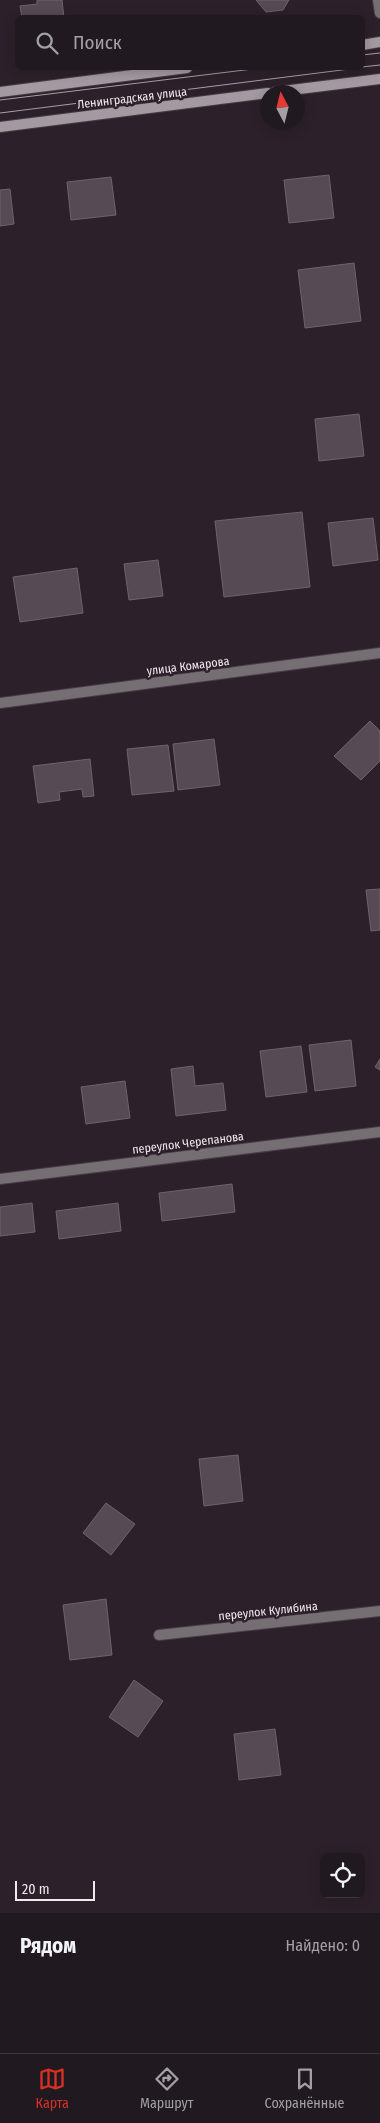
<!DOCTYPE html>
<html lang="ru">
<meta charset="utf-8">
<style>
:root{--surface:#211920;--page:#2d262d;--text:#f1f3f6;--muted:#a2a0a5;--line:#3e383e;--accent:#d93025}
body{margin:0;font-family:"Fira Sans Condensed",sans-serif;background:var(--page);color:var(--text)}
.controls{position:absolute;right:15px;bottom:15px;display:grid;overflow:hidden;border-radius:8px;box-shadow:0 2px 12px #0003}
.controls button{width:45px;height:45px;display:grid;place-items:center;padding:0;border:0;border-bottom:1px solid var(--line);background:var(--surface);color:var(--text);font:25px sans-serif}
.compass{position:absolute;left:260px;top:85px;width:45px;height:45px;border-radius:50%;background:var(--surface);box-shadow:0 2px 12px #0003;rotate:353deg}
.scale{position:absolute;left:15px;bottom:12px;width:80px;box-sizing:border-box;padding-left:5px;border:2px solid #f0e9ee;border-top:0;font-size:14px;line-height:18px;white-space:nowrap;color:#f0e9ee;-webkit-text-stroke:4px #2c212a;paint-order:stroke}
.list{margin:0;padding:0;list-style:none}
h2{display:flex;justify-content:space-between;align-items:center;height:65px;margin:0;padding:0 20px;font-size:21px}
h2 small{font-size:16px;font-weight:400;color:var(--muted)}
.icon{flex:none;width:28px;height:28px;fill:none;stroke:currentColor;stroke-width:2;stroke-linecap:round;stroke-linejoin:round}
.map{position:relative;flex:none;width:380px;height:1913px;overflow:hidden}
.search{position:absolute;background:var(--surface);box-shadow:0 2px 12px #0003;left:15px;right:15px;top:15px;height:55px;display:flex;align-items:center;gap:12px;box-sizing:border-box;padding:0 18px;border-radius:8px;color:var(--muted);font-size:19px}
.sheet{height:140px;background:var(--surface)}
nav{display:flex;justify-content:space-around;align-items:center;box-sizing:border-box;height:70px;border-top:1px solid var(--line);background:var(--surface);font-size:14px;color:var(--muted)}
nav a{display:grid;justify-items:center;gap:2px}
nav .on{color:var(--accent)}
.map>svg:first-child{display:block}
.building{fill:#564a54;stroke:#6f626c}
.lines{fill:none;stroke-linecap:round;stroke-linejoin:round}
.street-casing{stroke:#473d45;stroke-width:12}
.secondary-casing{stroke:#473d45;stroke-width:12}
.street{stroke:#756f74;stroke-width:10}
.secondary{stroke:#a39aa1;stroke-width:10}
.tram{stroke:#a69ea4;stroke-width:1}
.labels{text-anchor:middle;stroke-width:5;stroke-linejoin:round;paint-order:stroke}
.street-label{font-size:12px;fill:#f0e9ee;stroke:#2c212a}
</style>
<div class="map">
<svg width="380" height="1913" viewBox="0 0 380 1913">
<rect width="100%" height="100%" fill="#2c212a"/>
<path class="building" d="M37,0H62L64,18H22L20,6L37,4Z
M256,0H289L283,10L266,12Z
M329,175L334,218L289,223L284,180Z
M111,177L116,215L71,220L67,182Z
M10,189L14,224L0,226V190Z
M354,263L361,321L305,328L298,270Z
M359,414L364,456L319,461L315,419Z
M302,512L310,587L224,597L215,521Z
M373,518L378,560L333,566L328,523Z
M158,560L163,596L129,600L124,564Z
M77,568L83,613L20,622L13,577Z
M370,721L380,731V761L361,780L334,756Z
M214,739L220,785L178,790L173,744Z
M168,745L174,791L132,795L127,749Z
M90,759L94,796L83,797L82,789L59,792L60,800L38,803L33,766Z
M380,889V930L371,931L366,890Z
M351,1040L356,1086L315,1091L309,1045Z
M301,1046L307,1092L266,1097L260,1051Z
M380,1059V1070L375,1067Z
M193,1066L195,1086L223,1083L226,1110L176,1116L171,1069Z
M125,1081L130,1118L86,1124L81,1087Z
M232,1184L235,1212L162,1221L159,1193Z
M32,1203L35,1232L0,1236V1207Z
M118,1203L121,1231L59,1239L56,1211Z
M238,1455L243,1501L204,1506L199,1459Z
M106,1503L135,1524L111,1555L83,1533Z
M106,1599L112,1655L70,1660L63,1605Z
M134,1680L163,1701L138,1737L109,1717Z
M275,1729L281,1775L239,1780L234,1734Z"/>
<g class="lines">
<defs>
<path id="street" d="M378,0L380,13
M0,703L380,653
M0,1179L380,1132
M159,1635L380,1611"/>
<path id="secondary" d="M362,45L380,42
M0,92L187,68
M275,92L380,79
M0,127L268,93"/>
</defs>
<use href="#street" class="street-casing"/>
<use href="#secondary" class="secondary-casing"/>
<use href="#street" class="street"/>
<use href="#secondary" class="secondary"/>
<path class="tram" d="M362,55L380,53
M362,67L380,65
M0,100L261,68
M0,113L358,68"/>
</g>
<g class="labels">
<g class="street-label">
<text transform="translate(132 98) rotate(-7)" y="4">Ленинградская улица</text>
<text transform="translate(188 666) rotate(-7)" y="4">улица Комарова</text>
<text transform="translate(188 1143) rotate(-7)" y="4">переулок Черепанова</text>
<text transform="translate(268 1611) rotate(-6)" y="4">переулок Кулибина</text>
</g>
</g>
</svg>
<div class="controls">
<button><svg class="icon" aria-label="locate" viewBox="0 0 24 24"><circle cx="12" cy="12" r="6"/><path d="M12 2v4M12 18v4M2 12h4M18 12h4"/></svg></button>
</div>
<svg class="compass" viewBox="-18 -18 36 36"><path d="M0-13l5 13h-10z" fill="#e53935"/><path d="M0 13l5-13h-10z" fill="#a2a0a5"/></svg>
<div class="scale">20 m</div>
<div class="search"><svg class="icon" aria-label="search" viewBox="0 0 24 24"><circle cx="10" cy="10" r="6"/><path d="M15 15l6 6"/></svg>Поиск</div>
</div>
<section class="sheet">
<h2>Рядом<small>Найдено: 0</small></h2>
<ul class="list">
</ul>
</section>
<nav>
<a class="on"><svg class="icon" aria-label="map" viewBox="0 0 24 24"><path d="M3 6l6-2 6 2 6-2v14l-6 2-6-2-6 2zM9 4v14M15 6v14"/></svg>Карта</a>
<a><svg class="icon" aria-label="directions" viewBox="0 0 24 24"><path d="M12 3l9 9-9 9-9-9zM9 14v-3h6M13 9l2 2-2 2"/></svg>Маршрут</a>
<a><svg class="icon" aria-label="saved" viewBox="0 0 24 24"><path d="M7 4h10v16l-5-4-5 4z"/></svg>Сохранённые</a>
</nav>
